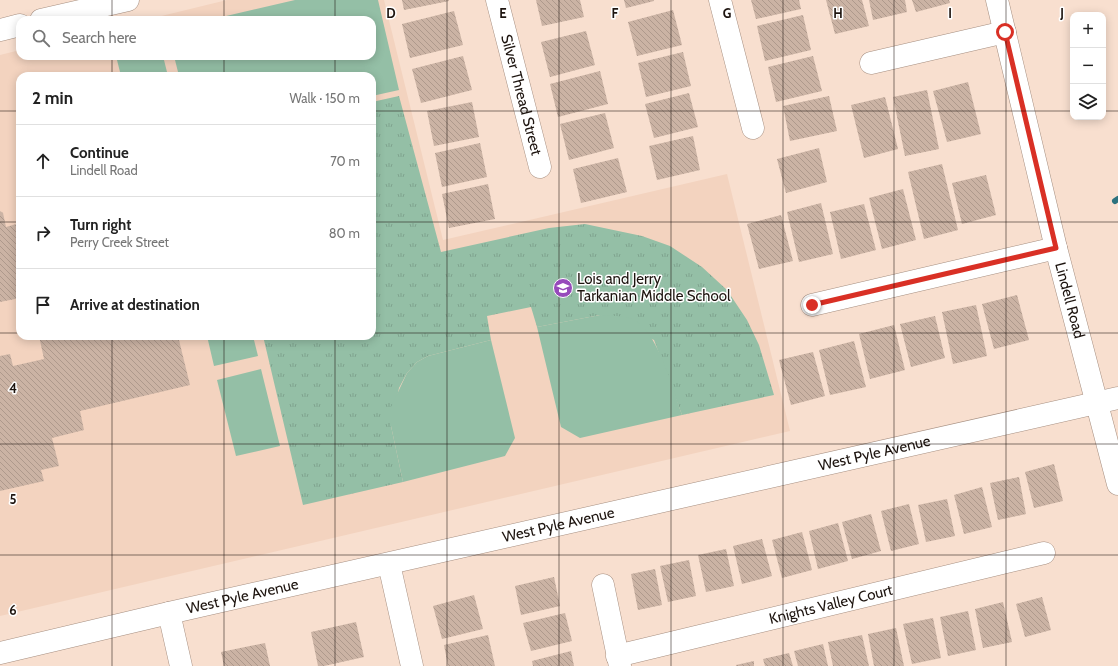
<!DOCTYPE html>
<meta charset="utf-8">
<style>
:root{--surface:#fff;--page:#f2f2f2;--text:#222;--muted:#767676;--line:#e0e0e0}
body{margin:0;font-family:Cabin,sans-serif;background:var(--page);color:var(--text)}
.controls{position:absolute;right:12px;top:12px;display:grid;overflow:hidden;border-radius:8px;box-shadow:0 2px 10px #0003}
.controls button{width:36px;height:36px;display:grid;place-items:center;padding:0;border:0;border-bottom:1px solid var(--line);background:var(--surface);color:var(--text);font:20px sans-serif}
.stop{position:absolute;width:12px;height:12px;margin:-9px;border:3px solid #d93025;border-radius:50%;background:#fff}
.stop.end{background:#d93025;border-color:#fff;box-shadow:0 1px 4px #0008}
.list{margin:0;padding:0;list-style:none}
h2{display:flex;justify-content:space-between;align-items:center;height:52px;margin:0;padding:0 16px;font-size:17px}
h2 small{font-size:13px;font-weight:400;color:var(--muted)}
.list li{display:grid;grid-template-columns:26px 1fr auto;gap:12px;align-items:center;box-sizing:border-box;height:72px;padding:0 16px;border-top:1px solid var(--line)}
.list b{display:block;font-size:15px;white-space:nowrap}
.list p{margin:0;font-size:13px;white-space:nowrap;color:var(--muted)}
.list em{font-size:13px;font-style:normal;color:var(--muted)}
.icon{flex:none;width:22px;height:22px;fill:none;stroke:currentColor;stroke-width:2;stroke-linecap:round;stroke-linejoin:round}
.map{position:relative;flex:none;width:1118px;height:666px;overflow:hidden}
.search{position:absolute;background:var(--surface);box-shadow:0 2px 10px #0003;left:16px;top:16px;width:360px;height:44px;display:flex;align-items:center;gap:10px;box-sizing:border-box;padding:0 14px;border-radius:12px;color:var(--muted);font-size:15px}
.panel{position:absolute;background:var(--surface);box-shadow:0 2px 10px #0003;left:16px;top:72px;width:360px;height:268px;border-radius:12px}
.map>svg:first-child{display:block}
.built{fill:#f3d3bf;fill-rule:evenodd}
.grass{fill:url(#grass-tufts)}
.pitch{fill:#94bfa6}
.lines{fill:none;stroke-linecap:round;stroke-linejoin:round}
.stream{stroke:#2d727e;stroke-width:6}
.building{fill:url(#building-back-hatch)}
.minor-casing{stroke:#a68f81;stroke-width:23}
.minor{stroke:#fff;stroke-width:22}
.route{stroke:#d93025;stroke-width:5}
.grid{fill:none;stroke:#1d140f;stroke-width:1;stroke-opacity:0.55}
.labels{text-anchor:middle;stroke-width:3;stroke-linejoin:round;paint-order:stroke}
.street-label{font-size:15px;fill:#1d140f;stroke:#fff}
.poi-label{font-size:15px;fill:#1d140f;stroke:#fff;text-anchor:start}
.grid-label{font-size:13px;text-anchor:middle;font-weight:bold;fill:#1d140f;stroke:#fff;stroke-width:3;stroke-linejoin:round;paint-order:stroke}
</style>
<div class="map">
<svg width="1118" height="666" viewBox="0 0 1118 666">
<defs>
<pattern id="grass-tufts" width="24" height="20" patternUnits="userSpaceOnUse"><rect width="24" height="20" fill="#94bfa6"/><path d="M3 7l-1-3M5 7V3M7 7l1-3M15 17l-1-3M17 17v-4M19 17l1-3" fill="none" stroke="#7fa38e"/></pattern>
<pattern id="building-back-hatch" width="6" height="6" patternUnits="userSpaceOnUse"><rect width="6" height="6" fill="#cbb3a4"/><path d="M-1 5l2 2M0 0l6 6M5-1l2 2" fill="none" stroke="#ae998c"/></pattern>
</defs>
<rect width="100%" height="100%" fill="#f8dfcf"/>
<path class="built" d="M227,0H384L443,240L727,174L790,431L0,616V55L20,50V56H372V20H145ZM20,76H372V336H20Z"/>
<path class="grass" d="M399,96L441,252L549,228L585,224L642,236L670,246L702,267L727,290L747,320L759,345L774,395L682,415L654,340L600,315L537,327L531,307L487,316L491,340L428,356L417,362L407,373L399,388L391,426L403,482L303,505L263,336H372V102Z"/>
<path class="pitch" d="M295,0H378L399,90L372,96V76H179L174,56H372V20H209Z
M116,56H163L168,76H121Z
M600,315C612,316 626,315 636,321C659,336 673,389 682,415L580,438L561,427L537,327Z
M207,336H253L258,356L214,366Z
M491,340L515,438L505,456L403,482L391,426V407L407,373L417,362L428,356Z
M261,369L280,446L236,456L217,380Z"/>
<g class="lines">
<path class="stream" d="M1115,201L1118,199"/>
</g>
<path class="building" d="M402,0H449V1L404,10Z
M536,0H580L584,17L542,26Z
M624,0H654V1L626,8Z
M751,0H799L801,9L756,19Z
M826,0H862L869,26L835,34Z
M869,0H905L907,12L873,20Z
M912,0H949L950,3L916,12Z
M673,10L682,45L637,56L628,22Z
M454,11L463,45L410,58L402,24Z
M803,15L811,50L765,61L757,26Z
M586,31L595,65L550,77L541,42Z
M683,52L691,86L646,97L638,63Z
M463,56L472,90L421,103L412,69Z
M813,56L822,91L776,102L768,67Z
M600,71L608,104L558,117L550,84Z
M968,82L981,134L947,142L933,91Z
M927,90L939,149L905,156L893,97Z
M689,93L698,127L654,138L645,104Z
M829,96L837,131L790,141L783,106Z
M885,97L898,149L864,158L851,105Z
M472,102L479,137L434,146L427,111Z
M605,113L614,148L569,160L560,124Z
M693,136L700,170L657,180L649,146Z
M480,143L487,177L442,187L435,153Z
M819,148L827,182L786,193L777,159Z
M618,158L627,192L581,203L573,169Z
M942,164L958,230L924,239L908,172Z
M986,175L996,215L962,224L952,183Z
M488,184L495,219L449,228L442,194Z
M903,189L916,240L882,249L869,198Z
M821,203L833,254L799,262L787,212Z
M864,204L876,250L841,259L830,212Z
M0,211L3,213L6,227L20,223V298L0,302Z
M781,215L793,261L759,269L747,224Z
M1017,295L1029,340L994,349L982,304Z
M976,305L987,356L953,364L942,312Z
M935,316L945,358L911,367L900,324Z
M894,325L905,370L870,379L859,334Z
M39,336H178L190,385L80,411L84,430L52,438L59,466L41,470L44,481L0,491V356L10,354L13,366L44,359Z
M854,341L866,387L830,395L819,350Z
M813,352L825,396L791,405L779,360Z
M1054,464L1063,501L1034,508L1025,472Z
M1019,477L1026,514L998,520L990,483Z
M982,487L992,527L964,534L954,495Z
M947,499L955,536L926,542L918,505Z
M909,504L919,544L891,551L881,511Z
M871,514L881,551L852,559L842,522Z
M838,523L848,561L818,569L809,531Z
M802,532L812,570L782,578L772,540Z
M762,539L772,576L742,584L733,546Z
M726,549L734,586L706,592L698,555Z
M689,560L696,596L668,602L660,566Z
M655,569L662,605L638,610L631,574Z
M554,577L560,606L521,615L515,586Z
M474,595L483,629L442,639L433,606Z
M1042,597L1051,630L1025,637L1016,604Z
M1003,602L1012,642L983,648L975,609Z
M968,611L976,650L948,656L940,617Z
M565,613L572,641L531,651L523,623Z
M933,618L941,658L912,664L903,624Z
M356,622L364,657L324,666H318L311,632Z
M896,628L904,666H874L868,634Z
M488,635L495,666H448L444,645Z
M862,635L869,666H833L828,642Z
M265,643L270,666H224L221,652Z
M823,644L828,666H798L794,651Z
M571,651L574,666H533L532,661Z
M789,653L793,666H765L763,659Z
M754,661V666H736V665Z"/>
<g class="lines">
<defs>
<g id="minor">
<path id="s1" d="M497,0L540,167"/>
<path d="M720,0L753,128"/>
<path id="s2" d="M997,0L1056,248L1118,484"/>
<path d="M41,20L128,0"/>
<path d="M0,30L20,25"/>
<path d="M871,63L1005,32"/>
<path d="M812,305L1056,248"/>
<path d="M389,564L412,666"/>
<path d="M603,585L620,666"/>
<path d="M169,613L181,666"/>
<path id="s3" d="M0,653L169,613L1118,398"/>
<path id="s4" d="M617,656L1044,553"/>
</g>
</defs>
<use href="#minor" class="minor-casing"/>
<use href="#minor" class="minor"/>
</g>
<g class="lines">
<path class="route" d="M812,305L1056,248L1005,32"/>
</g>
<path class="grid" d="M112,0V20M224,0V20M335,0V20M447,0V666M559,0V666M671,0V666M783,0V666M894,0V666M1006,0V666M112,56V76M224,56V76M335,56V76M0,111H20M372,111H1073M1103,111H1118M0,222H20M372,222H1118M0,333H20M372,333H1118M112,336V666M224,336V666M335,336V666M0,444H1118M0,555H1118"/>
<defs>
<symbol id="school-disc" viewBox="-11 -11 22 22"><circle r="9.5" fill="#964abb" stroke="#fff"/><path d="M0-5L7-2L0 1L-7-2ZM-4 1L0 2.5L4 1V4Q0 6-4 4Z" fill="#fff"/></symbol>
</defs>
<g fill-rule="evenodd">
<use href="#school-disc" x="552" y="277" width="22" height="22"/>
</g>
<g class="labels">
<g class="street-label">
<text dy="5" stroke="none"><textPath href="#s1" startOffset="98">Silver Thread Street</textPath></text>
<text dy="5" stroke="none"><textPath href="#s2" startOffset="309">Lindell Road</textPath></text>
<text dy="5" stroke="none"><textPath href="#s3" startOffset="897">West Pyle Avenue</textPath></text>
<text dy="5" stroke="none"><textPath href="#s3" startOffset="573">West Pyle Avenue</textPath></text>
<text dy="5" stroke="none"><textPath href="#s3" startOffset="249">West Pyle Avenue</textPath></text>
<text dy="5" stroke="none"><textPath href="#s4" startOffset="220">Knights Valley Court</textPath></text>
</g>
<g class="poi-label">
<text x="577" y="284">Lois and Jerry<tspan x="577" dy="17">Tarkanian Middle School</tspan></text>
</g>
</g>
<g class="grid-label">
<text x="391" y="18">D</text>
<text x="503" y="18">E</text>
<text x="615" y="18">F</text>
<text x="727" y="18">G</text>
<text x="838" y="18">H</text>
<text x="950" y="18">I</text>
<text x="1062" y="18">J</text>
<text x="13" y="393">4</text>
<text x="13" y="504">5</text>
<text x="13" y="615">6</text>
</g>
</svg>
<div class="controls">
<button>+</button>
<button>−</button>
<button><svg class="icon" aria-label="layers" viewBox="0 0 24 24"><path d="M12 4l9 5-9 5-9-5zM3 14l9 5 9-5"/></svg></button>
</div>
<div class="stop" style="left:1005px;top:32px"></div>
<div class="stop end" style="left:812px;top:305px"></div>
<div class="search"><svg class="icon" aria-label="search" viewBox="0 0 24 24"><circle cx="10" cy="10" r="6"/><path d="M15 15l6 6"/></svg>Search here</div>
<section class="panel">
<h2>2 min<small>Walk · 150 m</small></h2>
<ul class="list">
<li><svg class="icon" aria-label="ahead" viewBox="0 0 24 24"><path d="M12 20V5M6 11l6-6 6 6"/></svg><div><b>Continue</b><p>Lindell Road</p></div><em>70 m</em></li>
<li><svg class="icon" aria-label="right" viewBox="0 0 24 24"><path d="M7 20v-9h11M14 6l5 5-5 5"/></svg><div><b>Turn right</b><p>Perry Creek Street</p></div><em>80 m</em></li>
<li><svg class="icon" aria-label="arrive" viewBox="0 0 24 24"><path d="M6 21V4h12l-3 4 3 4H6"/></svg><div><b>Arrive at destination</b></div></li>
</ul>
</section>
</div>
